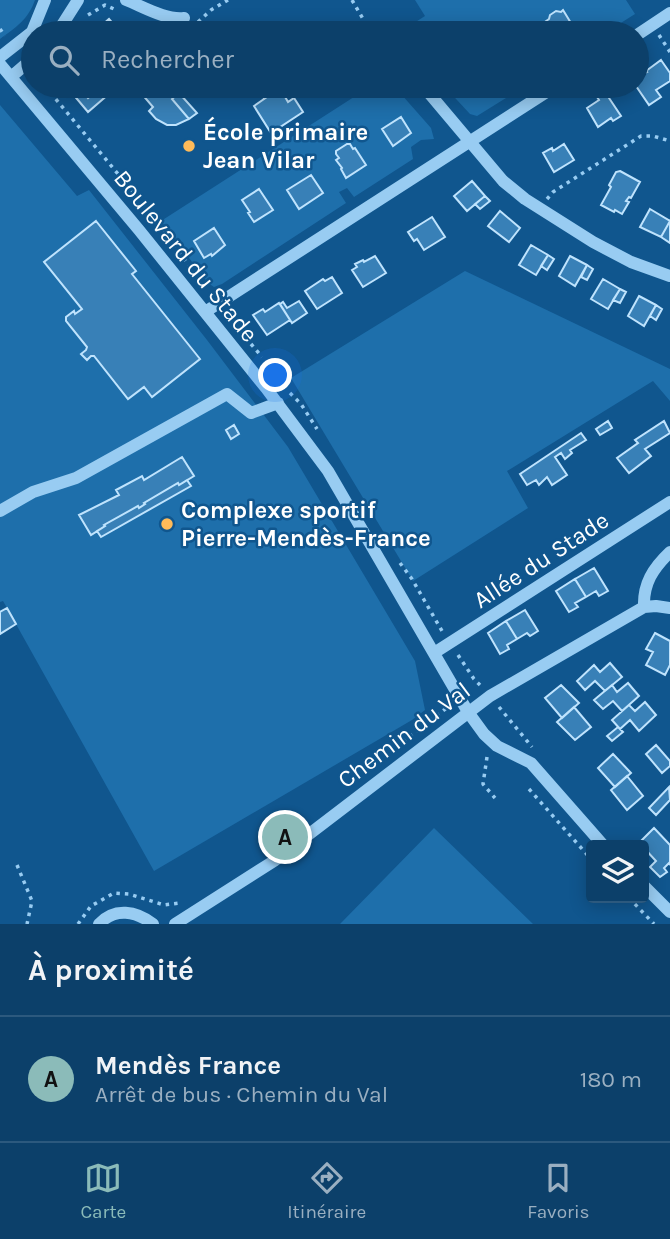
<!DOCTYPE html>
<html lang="fr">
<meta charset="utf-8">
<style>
:root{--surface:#0c406a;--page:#1a4b72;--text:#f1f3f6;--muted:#9aafc1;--line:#2c597e;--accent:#8bbbb9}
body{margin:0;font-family:Karla,sans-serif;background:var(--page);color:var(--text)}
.controls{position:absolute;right:21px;bottom:21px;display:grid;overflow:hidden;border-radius:7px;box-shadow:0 4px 18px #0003}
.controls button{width:63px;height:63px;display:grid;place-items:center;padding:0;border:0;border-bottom:2px solid var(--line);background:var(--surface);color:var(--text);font:35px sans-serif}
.you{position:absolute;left:276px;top:376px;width:24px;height:24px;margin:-18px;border:5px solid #fff;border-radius:50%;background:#1a73e8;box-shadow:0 0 0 10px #1a73e833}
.badge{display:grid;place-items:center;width:46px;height:46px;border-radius:50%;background:var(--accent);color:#111;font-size:23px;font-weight:700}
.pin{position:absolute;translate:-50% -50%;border:4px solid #fff;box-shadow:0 2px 7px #0006}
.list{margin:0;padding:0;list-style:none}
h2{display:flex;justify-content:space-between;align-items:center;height:91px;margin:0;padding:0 28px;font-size:30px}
h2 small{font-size:23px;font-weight:400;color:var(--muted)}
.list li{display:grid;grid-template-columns:46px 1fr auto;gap:21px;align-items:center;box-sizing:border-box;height:126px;padding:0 28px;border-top:2px solid var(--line)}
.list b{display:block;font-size:26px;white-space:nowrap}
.list p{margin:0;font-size:23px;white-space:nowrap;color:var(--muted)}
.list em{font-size:23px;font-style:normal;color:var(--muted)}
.icon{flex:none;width:38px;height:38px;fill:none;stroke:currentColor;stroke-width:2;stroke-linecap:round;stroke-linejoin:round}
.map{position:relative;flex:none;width:670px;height:924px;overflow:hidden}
.search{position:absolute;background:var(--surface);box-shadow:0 4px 18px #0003;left:21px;right:21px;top:21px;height:77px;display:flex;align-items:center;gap:18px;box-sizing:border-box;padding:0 24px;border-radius:38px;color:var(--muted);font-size:26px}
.sheet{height:217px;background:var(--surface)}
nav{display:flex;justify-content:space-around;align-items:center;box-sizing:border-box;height:98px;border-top:2px solid var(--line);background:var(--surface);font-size:19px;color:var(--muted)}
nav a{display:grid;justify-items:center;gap:4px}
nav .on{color:var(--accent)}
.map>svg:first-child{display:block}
.green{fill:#1e6fab}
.building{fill:#3880b7;stroke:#bfe3fd;stroke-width:2}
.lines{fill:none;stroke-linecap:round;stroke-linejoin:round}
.path{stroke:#98ccf2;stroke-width:3.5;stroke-dasharray:3.5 5;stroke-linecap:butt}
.minor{stroke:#98ccf2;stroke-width:12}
.poi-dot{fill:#ffbb59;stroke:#10568e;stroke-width:2.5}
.labels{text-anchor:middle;stroke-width:5;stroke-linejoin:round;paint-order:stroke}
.poi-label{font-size:24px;font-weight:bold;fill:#fff;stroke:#10568e;text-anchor:start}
.street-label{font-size:24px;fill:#fff;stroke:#10568e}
</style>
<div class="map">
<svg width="670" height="924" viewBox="0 0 670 924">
<rect width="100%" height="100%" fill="#10568e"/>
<path class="green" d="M0,0H35C28,20 16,27 0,39Z
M415,0H626L635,14L605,33H420L414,23L425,16Z
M371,86H394L431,128L434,139L421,140L411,147L413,159L354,197L347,188L339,192L346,203L222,284L214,287L208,283L161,221Z
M444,86H525L477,116L470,114Z
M0,105L77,196L89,190L207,340L288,447L415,661L425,710L412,720L154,871L7,608L3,601L0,602Z
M465,271L670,369V401L653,381L507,471L528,508L413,581L291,378Z
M434,828L533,924H340Z"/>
<path class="building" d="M563,10L574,28L566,33L565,32L563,33H548L542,24L549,19L550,15L556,11L561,12Z
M109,19L121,33H95L101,24L102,25Z
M661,60L670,73V81L656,90L661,97L649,105L636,86L637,77L647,72L646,71Z
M80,86H84L86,88L82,91L88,98L102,86L108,87L118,86L88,112L72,93Z
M84,86H102L88,98L82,91L86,88Z
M135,86H217L204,96L197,87L184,98L179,93L172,99L189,119L176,125H167L156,119L149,111L153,107Z
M256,86H280L281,87L264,98Z
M466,86H488L473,96Z
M280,88L288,102L294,98L303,112L271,133L254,106Z
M605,92L621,116L613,121L611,118L598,127L587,108L599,100L597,97Z
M179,93L197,113L189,119L172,99Z
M401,117L411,133L393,146L382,129Z
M347,144H350L353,149L355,148L366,165L346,178L341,169L342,168L336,160L339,158L336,154V151Z
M564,144L574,160L554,172L543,153L552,148L553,151Z
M620,171L640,182L631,198L629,197L626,201L629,202L622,214L615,210L614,212L601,205L611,187L609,185L616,172Z
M311,175L323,193L299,209L287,190Z
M472,181L485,196L467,211L454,196Z
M259,189L273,210L254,222L248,213L250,212L242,200Z
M485,196L490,201L480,209L475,204Z
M650,209L670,221L661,237L640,227Z
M500,211L520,228L509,242L488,226Z
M432,217L445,237L424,250L417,239L414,241L408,232Z
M96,221L136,271L132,274L200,359L152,397L144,387L128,399L94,356H91L87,360L81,354L86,350L87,347L66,321V317L74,311L75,314L82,309L44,262Z
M670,221V243L661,237Z
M214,228L225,245L212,256L211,254L204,258L194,241Z
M531,245L548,255L536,275L519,265Z
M548,255L554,259L547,270L541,266Z
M375,256L386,273L363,287L352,270L357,267L355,264L363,260L364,262Z
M570,256L587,265L575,286L559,276Z
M587,265L593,269L587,280L581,277Z
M332,277L342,293L317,309L305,291L323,279L325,281Z
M603,279L620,289L608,309L591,299Z
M620,289L626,292L620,303L613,300Z
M639,296L656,305L644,326L628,316Z
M299,301L307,313L292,323L280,304L283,302L287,308Z
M279,303L290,320L267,335L253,315L263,309L265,312Z
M656,305L662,309L656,320L650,316Z
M608,421L612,428L600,435L596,429Z
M664,421L670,433L645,449L651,456L629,473L617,458L638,443L635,440Z
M234,425L239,434L231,439L226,430Z
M581,433L586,440L570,450L572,453L565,459L561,453L555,457L567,475L552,485L547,477L539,485L536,480L527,485L520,474Z
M182,457L194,476L179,485L178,483L144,503L145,504L139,508L138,506L104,525L105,526L91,535L79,515L119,495L116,490L142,476L144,480Z
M187,480L191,486L101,537L97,531L105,526L104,525L138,506L139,508L145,504L144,503L178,483L179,485Z
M594,568L608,591L599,596L596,591L586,597L575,579Z
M575,579L586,597L575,603L578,607L569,612L556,591Z
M7,608L16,624L0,634V612Z
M525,610L538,631L530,636L527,633L517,639L506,621Z
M506,621L517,639L507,645L509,649L500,654L488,633Z
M655,633L670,641V665L665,675L646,665L653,652L646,649Z
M610,663L622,677L605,691L595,681L585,690L577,681L594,665L600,672Z
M628,683L639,696L622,711L613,701L603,709L594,700L612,685L617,692Z
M561,685L579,703L562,718L545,698Z
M645,702L656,715L639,731L630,720L620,729L612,720L629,705L635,711Z
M574,707L591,727L575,740L557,722Z
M618,727L623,732L612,741L607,736Z
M656,745L670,761V766L662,773L646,754Z
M613,754L631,773L615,787L598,768Z
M627,776L643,796L627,810L611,790Z
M669,787L670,800L656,815L649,808Z
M654,828L670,845V865L669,863L664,868L667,872L660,877L650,867L656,861L644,848V845L639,843Z"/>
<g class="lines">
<path class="path" d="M352,0L370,31
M88,15L105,5L114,9
M198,22L211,10L228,0
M0,29L5,36
M659,35L670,52
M45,86L157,221L194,272
M547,199L553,192L641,136H653L670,141
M251,344L262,357
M290,393L301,404L317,429
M400,563L412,579L442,631
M458,655L474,679L480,685
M499,707L532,747
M396,747L448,707
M487,757L483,784L495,798
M529,789L591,859
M17,865L32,901L27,924
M629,898L654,924
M78,924L91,906L114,893L129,894L164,905L180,903"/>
<path class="minor" d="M126,0C144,7 165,20 184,18
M57,33L78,0
M637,35L670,13
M0,57L32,32L45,0
M0,64L139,230L266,388L328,471L468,712L484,734L497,746L531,763L603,845
M11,77L33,58
M423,86L503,181L525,199L593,242L631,262L670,276
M205,312L556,86
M0,511L33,492L76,478L227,394L251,413L278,403
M644,607C643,584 653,568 670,552
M434,653L670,502
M644,886L670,912
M99,924C115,907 136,911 153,924
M175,924L274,861L490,696L644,607L656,606L670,608"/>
</g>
<g class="poi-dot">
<circle cx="189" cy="146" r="7"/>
<circle cx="167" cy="524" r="7"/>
</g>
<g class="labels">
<g class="poi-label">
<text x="203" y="140">École primaire<tspan x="203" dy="28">Jean Vilar</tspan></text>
<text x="181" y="518">Complexe sportif<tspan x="181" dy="28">Pierre-Mendès-France</tspan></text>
</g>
<g class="street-label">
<text transform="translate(186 256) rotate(51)" y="8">Boulevard du Stade</text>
<text transform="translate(541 560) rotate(-33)" y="8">Allée du Stade</text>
<text transform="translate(404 735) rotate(-37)" y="8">Chemin du Val</text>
</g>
</g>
</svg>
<div class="controls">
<button><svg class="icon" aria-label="layers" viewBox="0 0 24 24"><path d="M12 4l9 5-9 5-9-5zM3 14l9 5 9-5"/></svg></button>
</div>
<div class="you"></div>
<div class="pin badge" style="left:285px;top:837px">A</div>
<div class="search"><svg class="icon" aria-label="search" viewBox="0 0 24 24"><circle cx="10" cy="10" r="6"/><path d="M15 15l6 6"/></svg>Rechercher</div>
</div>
<section class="sheet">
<h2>À proximité<small></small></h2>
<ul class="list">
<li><span class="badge">A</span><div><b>Mendès France</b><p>Arrêt de bus · Chemin du Val</p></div><em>180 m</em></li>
</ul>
</section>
<nav>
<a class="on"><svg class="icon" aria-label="map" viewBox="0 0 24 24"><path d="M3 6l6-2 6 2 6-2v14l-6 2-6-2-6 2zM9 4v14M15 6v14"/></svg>Carte</a>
<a><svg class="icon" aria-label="directions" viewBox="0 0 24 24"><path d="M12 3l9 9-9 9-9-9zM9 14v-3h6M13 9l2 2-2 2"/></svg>Itinéraire</a>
<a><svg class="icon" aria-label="saved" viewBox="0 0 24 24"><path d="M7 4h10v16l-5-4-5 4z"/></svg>Favoris</a>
</nav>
